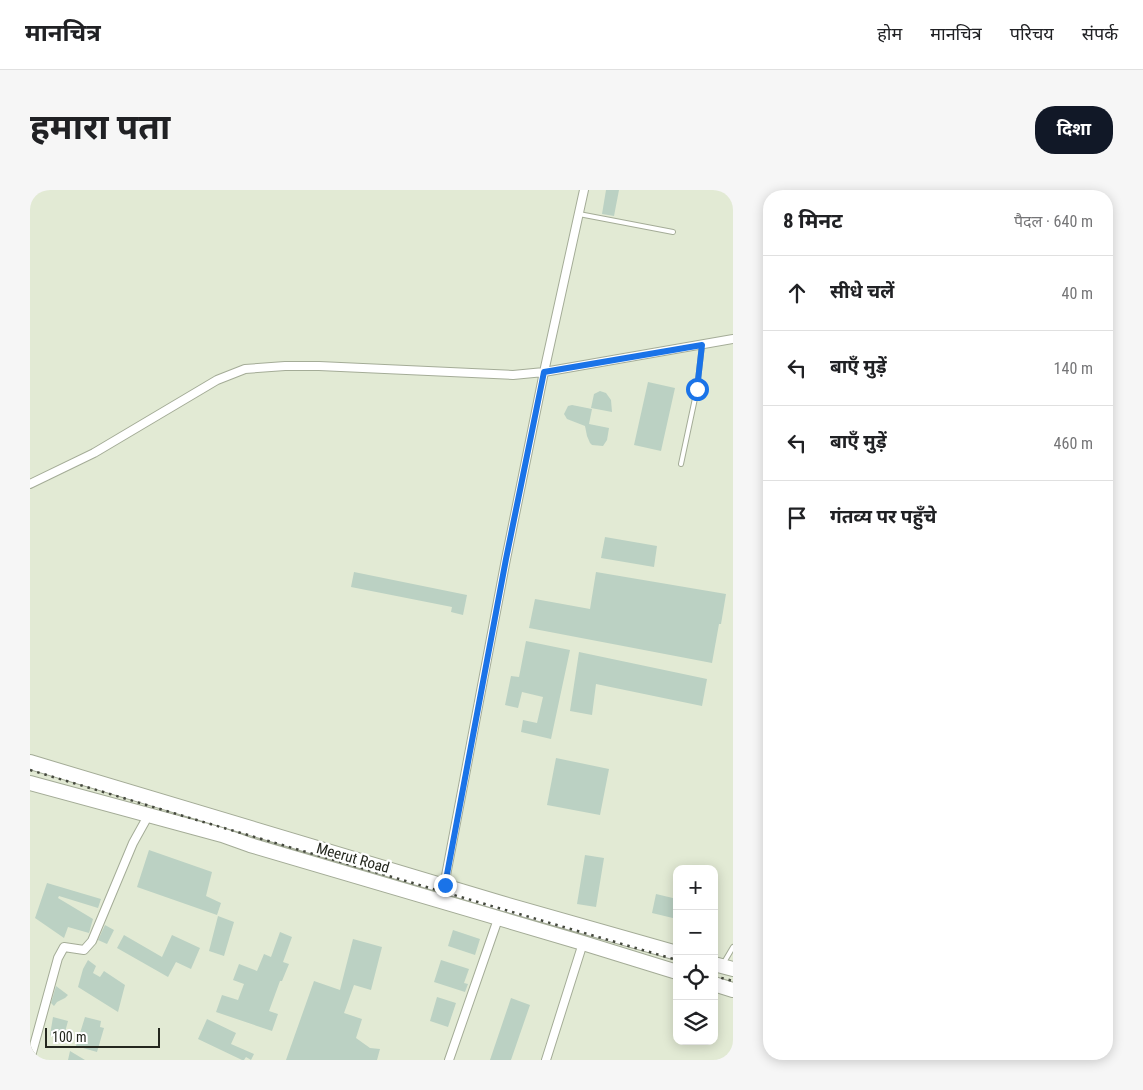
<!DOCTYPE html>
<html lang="hi">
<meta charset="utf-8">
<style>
:root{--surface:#fff;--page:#f6f6f6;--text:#202124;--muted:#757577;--line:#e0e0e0;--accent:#111827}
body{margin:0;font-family:"Roboto Condensed","Noto Sans Devanagari",sans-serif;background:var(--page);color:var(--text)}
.controls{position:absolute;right:15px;bottom:15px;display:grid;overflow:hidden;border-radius:10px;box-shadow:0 2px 12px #0003}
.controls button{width:45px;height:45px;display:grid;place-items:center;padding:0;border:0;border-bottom:1px solid var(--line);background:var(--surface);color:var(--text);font:25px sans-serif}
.scale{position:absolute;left:15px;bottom:12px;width:115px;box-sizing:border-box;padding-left:5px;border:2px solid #24271e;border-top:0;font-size:14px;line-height:18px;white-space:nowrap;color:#24271e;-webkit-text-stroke:4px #fff;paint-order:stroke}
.stop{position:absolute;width:15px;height:15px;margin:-11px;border:4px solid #1a73e8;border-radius:50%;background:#fff}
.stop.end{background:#1a73e8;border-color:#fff;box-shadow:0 1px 5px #0008}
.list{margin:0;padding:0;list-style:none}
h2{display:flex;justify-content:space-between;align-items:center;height:65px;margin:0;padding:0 20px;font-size:21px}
h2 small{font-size:16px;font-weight:400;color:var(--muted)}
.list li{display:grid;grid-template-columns:32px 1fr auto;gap:15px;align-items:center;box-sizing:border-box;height:75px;padding:0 20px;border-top:1px solid var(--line)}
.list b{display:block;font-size:19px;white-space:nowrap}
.list em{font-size:16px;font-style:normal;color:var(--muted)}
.icon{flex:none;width:28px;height:28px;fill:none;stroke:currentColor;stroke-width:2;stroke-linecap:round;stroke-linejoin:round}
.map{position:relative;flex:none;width:703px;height:870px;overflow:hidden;border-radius:20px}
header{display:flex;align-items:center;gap:30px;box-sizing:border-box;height:70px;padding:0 25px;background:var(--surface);border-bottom:1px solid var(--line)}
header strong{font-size:24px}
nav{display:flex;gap:28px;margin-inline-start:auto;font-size:18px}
.intro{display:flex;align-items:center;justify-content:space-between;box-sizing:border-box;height:120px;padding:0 30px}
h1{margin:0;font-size:35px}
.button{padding:12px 22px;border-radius:20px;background:var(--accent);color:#fff;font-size:18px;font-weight:700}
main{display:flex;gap:30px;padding:0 30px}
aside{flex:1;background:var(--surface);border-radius:20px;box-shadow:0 2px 12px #0003}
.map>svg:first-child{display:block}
.building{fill:#bbd1c3}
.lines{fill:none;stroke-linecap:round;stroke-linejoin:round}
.lane-casing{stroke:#a4ac97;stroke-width:6}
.street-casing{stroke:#a4ac97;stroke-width:10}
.highway-casing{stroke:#a4ac97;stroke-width:16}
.lane{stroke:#fff;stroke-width:4}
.street{stroke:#fff;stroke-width:8}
.highway{stroke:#fff;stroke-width:14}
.rail{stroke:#44483d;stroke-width:2.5;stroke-dasharray:2.5 5;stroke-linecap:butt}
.route{stroke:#1a73e8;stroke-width:6}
.labels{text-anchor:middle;stroke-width:4.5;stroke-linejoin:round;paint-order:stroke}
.street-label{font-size:15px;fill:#24271e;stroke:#fff}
</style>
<header>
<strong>मानचित्र</strong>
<nav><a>होम</a><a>मानचित्र</a><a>परिचय</a><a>संपर्क</a></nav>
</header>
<div class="intro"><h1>हमारा पता</h1><a class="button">दिशा</a></div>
<main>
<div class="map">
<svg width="703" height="870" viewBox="0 0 703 870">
<rect width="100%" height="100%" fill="#e2ead4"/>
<path class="building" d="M576,0H589L584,26L572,24Z
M618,192L645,198L631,261L604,255Z
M570,201L576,203L581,210L582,222L561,218L564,204Z
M542,215L562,219L559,234L579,238L577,250L573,256L562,255L560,253L557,246L555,236L537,229L534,224L538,216Z
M575,347L627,356L624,377L571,368Z
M324,382L437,405L433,425L421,422L422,417L321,397Z
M566,382L696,404L691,434H689L682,473L499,438L505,409L560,419Z
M496,451L540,460L521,549L491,542L493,530L507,533L513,507L492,502L488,518L475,515L481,486L489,487Z
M549,462L677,489L672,516L566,494L562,525L540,521Z
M526,568L579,579L570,625L517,615Z
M119,660L182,682L176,706L191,713L187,725L107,697Z
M555,665L574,668L566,717L547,714Z
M17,693L71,709L68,718L29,706L28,708L63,729L59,743L38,737L34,748L5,728Z
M626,704L647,709V729L622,723Z
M188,726L204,732L194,766L179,761Z
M75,735L84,740L77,754L68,750Z
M423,740L450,749L445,765L418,756Z
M250,742L262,747L253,772L259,774L252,791H250L239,821L248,824L242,841L186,822L192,805L208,810L214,794L203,790L209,774L227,781L234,764L241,767Z
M94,745L132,767L142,745L170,758L161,779L146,772L138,787L87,758Z
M323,749L352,757L341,800L324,795L314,823L332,829L326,848L340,858L350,859L347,870H256L284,791L310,800Z
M58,770L66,776L63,783L70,787L74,781L95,795L88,822L48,797L53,779Z
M411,770L439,779L434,793L438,794L435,802L404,792Z
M26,796L38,805L35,808L27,812L24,816L21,813Z
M407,807L426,813L418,837L400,831Z
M481,808L500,815L481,870H460Z
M23,827L38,831L32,853L20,845Z
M55,827L71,831L70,837L74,838L67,862L46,856Z
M177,829L206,843L201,854L224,864L221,870L216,867L214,870H212L168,849Z
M40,861L55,870H38Z"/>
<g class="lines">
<defs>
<path id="lane" d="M549,24L643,42
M651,274L667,199L672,155
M693,774L703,757"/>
<path id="street" d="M0,294L64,263L187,190L215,179L255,176H289L483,185L514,182L703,149
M411,712L476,369L514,182L554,0
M0,870L28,768L34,757L54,760L62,751L103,653L118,626
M419,870L468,729
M516,870L553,753"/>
<path id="highway" d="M0,572L471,713L647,763
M0,593L192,645L220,655L553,753L647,782
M684,774L703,779
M684,794L703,800"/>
</defs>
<use href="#lane" class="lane-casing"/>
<use href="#street" class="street-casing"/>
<use href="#highway" class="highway-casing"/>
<use href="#lane" class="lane"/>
<use href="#street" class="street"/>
<use href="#highway" class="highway"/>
<path class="rail" d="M0,580L170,631L647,770
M684,786L703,791"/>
</g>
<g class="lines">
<path class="route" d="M415,695L476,369L514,182L672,155L667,199"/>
</g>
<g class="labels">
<g class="street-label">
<text transform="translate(323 668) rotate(16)" y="5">Meerut Road</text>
</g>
</g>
</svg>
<div class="controls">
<button>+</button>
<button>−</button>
<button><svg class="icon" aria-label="locate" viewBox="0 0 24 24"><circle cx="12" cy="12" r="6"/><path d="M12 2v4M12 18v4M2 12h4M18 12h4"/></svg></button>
<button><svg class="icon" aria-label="layers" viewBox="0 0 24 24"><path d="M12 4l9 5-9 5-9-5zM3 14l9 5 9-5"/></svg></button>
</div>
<div class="scale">100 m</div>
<div class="stop" style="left:667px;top:199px"></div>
<div class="stop end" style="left:415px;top:695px"></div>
</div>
<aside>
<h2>8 मिनट<small>पैदल · 640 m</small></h2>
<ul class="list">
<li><svg class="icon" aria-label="ahead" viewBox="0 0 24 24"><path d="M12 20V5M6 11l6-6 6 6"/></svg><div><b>सीधे चलें</b></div><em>40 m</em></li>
<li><svg class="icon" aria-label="left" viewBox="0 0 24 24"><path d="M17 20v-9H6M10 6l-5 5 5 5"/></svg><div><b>बाएँ मुड़ें</b></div><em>140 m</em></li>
<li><svg class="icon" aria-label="left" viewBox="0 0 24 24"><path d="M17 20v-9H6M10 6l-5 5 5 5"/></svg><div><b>बाएँ मुड़ें</b></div><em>460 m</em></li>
<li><svg class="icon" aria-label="arrive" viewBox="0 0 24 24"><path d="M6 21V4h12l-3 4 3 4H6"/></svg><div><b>गंतव्य पर पहुँचे</b></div></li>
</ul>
</aside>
</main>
